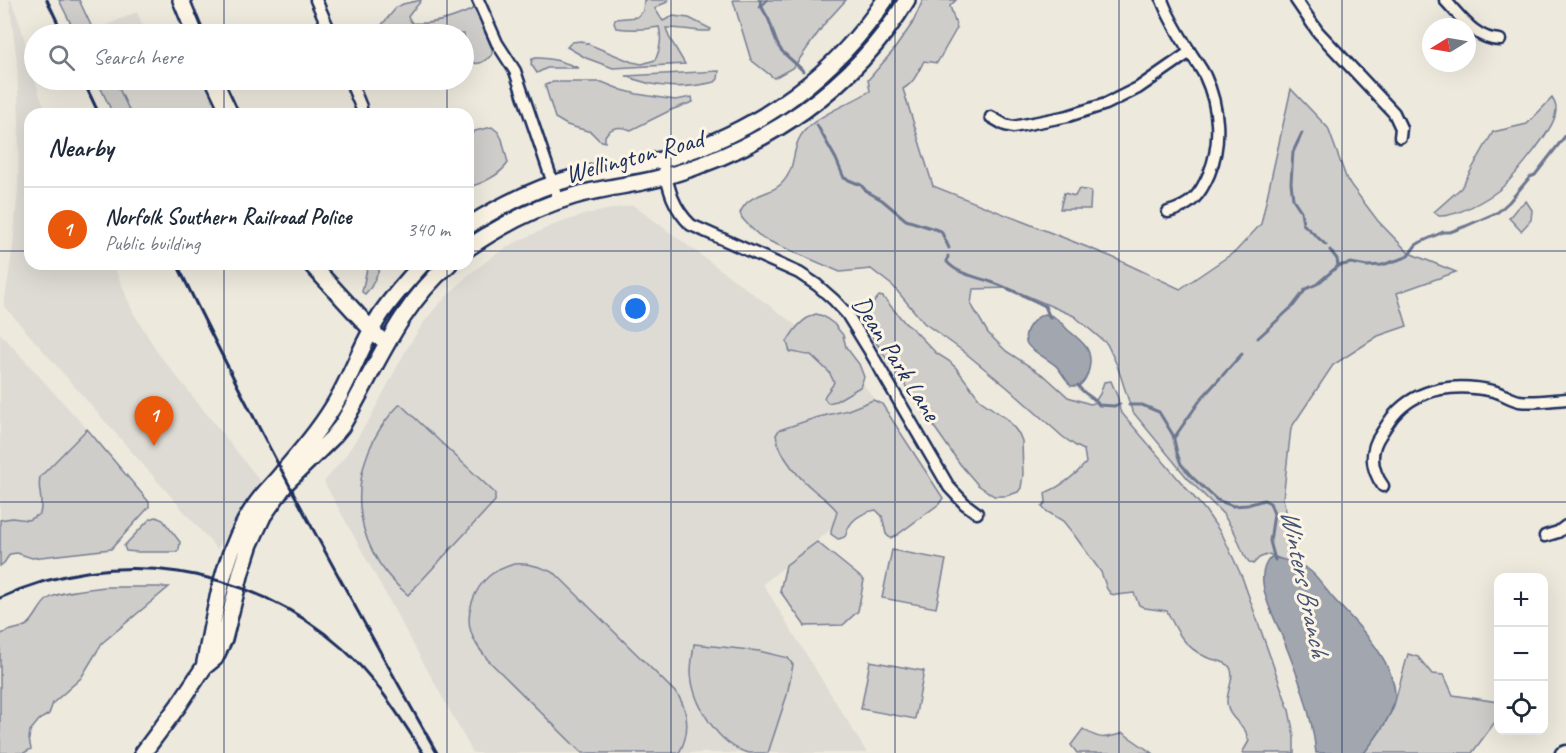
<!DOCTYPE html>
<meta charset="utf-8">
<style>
:root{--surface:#fff;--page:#f6f6f7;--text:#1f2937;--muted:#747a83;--line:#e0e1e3;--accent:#ea580c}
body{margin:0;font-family:Caveat,sans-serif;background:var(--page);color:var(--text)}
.controls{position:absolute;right:18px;bottom:18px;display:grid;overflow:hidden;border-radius:12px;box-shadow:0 6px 24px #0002}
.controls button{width:54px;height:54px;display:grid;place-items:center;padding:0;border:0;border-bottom:2px solid var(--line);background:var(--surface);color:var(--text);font:30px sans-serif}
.compass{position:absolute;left:1422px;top:18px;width:54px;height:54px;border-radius:50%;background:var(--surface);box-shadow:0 6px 24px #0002;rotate:259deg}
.you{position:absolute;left:636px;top:309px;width:21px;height:21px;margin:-15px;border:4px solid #fff;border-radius:50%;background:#1a73e8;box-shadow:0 0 0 9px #1a73e833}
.badge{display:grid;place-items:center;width:39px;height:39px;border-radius:50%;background:var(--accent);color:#fff;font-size:20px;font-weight:700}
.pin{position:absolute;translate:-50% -50px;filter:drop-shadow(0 2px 3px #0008)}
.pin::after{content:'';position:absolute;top:32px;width:21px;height:18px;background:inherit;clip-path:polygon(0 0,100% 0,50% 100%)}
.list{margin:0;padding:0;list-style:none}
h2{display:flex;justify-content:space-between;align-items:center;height:78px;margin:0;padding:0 24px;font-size:26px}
h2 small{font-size:20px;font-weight:400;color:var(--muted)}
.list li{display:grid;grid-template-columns:39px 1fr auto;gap:18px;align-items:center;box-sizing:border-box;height:84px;padding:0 24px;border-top:2px solid var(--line)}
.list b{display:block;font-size:22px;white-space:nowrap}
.list p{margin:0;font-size:20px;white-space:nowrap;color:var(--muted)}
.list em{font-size:20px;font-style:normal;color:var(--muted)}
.icon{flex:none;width:33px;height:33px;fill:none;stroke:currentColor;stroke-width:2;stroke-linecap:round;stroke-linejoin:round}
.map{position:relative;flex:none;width:1566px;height:753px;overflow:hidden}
.search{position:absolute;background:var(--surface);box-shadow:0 6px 24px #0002;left:24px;top:24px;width:450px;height:66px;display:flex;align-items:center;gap:15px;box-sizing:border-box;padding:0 21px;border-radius:33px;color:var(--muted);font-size:22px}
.panel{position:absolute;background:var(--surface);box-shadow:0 6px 24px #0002;left:24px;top:108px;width:450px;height:162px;border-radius:18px}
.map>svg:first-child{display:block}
.built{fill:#dedbd4}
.green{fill:#cfcdca;stroke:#757e94;stroke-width:1.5}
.water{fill:#a2a7af;stroke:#6c778f;stroke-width:1.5}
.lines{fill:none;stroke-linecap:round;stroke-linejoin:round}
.stream{stroke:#6c778f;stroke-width:3}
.street-casing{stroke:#1b2f5e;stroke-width:15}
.secondary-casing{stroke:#1b2f5e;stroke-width:20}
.street{stroke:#fcf5e5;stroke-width:10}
.secondary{stroke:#fcf5e5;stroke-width:15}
.rail{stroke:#1b2f5e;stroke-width:3}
.grid{fill:none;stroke:#1b2f5e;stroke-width:1.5;stroke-opacity:0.55}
.labels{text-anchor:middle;stroke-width:6;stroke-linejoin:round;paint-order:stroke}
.street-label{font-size:26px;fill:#1b2f5e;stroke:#fcf5e5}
.water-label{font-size:27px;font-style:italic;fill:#445376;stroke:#fcf5e5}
</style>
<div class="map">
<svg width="1566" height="753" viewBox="0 0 1566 753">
<rect width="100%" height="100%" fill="#eee9dd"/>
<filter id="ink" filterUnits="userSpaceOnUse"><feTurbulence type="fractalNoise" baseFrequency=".0167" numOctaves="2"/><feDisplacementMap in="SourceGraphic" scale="12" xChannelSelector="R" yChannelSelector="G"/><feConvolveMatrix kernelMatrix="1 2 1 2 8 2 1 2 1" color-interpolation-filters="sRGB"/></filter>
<g filter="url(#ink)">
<path class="built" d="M9,0H11L21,27L39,94L48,114H30V264H113L133,312L158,353L262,483L244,507L217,549L4,306L13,246L18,188L19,119L17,62Z
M137,12L146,34H95L93,31Z
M115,80H204L218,114H131Z
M633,205L851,366L917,460L763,584L867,753H473L324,482L346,455L370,418L406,350L422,325L436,307L466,277L493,256L512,244L551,226L586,214Z
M0,333L87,429L40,477L39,484L42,505L40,514L28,520L12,518L0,520Z"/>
<path class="green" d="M59,0H79L95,34H76Z
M421,0C419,5 411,11 408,17L412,23C435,25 455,18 475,8L492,49V55C486,60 476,69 470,59C469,56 469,52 467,49C465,43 464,41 464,34H435L420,31L406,34H396L385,28H379L397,7L403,4Z
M644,0H668V2L660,5L655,9L663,21L673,16L689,18L711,29L710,31C695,32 681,27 666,28L669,37L685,64L613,68L586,58L567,47L572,42L581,41L632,62L642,64L655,60C660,51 662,37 659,27C644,30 631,30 616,28L614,23L615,19L637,17L643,11Z
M733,0H846L825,23L794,67L774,78L751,60Z
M923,0H956L950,6L957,28L937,63L924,61C918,72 914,83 903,89L933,186L1112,257L1180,289L1236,251L1261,224L1291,89L1328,128L1347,180L1378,221L1409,253L1456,272L1397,293L1407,326L1378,336L1333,365L1291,428L1283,499L1300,565L1289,563L1269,554L1259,558L1253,564L1249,562L1244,555L1235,533L1223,514L1189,480L1132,411L1117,365L1107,344L1074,316L1009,288L973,289L971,304L988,333L1006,351L1046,377L1068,397L1090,404L1094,403L1100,394L1104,382L1111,381L1118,398L1120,411L1205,510L1223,536L1242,577L1289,710L1294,735V753H1242L1249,741C1248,740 1246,733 1246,732C1239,721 1227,716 1227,701C1227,690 1237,674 1228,665C1222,660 1212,660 1206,657C1184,647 1177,632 1167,611L1145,608L1139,605L1134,593L1116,595L1111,594L1107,589L1101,572L1075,536L1063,521L1046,511L1042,507L1046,502L1045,493C1062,486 1074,477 1086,463L1084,450L1076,446L1063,437L1008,388L963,351L924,323L893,286L871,269L840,272L762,238L750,227L742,218L740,213C749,192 769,196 781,184C794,172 792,157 798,141C808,117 849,105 870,91L868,80L893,51L912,24Z
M536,58C551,57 565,62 579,68H547L537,73L531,64L532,59Z
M719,71L718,79L715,82C684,89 657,89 626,76Z
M97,80H115L131,114H113Z
M553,82H602L622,90L637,94L675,100L692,97L693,102L671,110L631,130C621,126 611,126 605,136V142L599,140L591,132L567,125L555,118L545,85Z
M1552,98C1556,104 1557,108 1555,116C1552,131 1512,180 1499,190C1486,200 1456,217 1439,216L1434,212L1461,188L1493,132L1527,124Z
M492,127L498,132L502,139L508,163C500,175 482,184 468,187V137L475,131Z
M1079,189L1091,191L1090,209H1060L1064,193L1075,196Z
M1526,201L1532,210L1531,220L1521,231L1509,218L1517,208Z
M368,264H382L371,287L365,294L362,292Z
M879,296L883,297L905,323L914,330L936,353L949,361L957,369L981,401L1007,419L1019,434L1022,441L1023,475L1021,488L1018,492L1006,496H994L978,485L960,464L884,355L862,320L863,315Z
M816,314L823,316L834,324L843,335L846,347L859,364L864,377L860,387L836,401L828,403L824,398C826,391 832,389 834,382L829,372L811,355C801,355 798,352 790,352L787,342C793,331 803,318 816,314Z
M873,400L882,404L943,498L939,504L897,535L890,538L886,534L882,516L876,510C867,511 855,517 850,525C844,533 850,537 838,539L831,534C831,525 836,519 837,511C831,503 824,498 816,492C799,478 780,457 776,435L779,430L815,418L848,410Z
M400,404L495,493V501L408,595C346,545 344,460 400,404Z
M87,429L149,502V507L111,549L32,558L17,553L10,554L4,563L0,566V520L12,518L28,520L40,514C44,499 37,491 40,477Z
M156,517L163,520L180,542L179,550L177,552H137L126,551L124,546L150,519Z
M817,542L864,580L858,611L843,625L805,626L780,591L786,565Z
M892,550L946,560L936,608L882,598Z
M514,564C530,563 542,567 556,574L678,695C689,713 690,734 679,753H582L488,660C481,651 474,643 471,632C465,613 474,589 489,576C496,570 505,567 514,564Z
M105,587H169L102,643L81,678L53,703L49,714L39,720L30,731L29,739L31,749L24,753H0V635C8,629 18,630 27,625C36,619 39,605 48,599C60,591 91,589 105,587Z
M694,644L759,651L788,658L793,665L787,695L768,753C762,753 755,753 749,753C718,746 692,702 691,672C691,663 693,653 694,644Z
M1408,654L1418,657L1432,674L1444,675L1453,695L1498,702V718L1472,753H1364L1393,709Z
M870,661L924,671L915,719L861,709Z
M1083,729C1099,740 1105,739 1123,733L1152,753H1077L1071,745Z"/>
<path class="water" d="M1044,314C1055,314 1061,323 1068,330C1074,335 1081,340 1086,347C1094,359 1089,378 1079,386H1071C1066,380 1062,373 1057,367C1050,360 1031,351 1027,344C1021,332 1034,318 1044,314Z
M1271,557C1279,558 1303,565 1309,570C1319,577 1325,589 1333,598C1356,624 1392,656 1395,693C1396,712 1376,738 1364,753H1316C1312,713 1297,673 1282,636C1275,619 1265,602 1263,583C1262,574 1264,564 1271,557Z"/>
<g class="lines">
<path class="stream" d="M760,0C761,8 764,11 768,18C773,28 774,41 781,50C788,58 796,63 803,71
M760,7L767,0
M817,125L836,159L844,178L861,185L866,191L882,200L906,220L941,231L949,248
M1302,133L1293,152L1291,183L1293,199L1301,211L1303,224L1326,245
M1330,250L1337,259L1338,266
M948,256L947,262C959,275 975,276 991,282C1006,287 1024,296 1039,303L1045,306L1050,318
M1258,338L1293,306L1306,289L1317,284L1338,266L1351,263L1367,266L1382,265L1404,258L1408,256L1416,245L1421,242L1443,232H1450L1466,226L1498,212L1509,202L1530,177L1535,175L1566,135
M1078,385C1082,394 1093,396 1099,405L1114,406L1120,404
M1129,405H1142L1159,412L1173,435L1177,453L1181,464L1192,477L1217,500L1233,506L1247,505L1264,500L1270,503L1274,514L1270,541L1275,560
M1174,438L1201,399L1242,354"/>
<defs>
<path id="street" d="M316,0L331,34
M478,0L497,43L515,71L559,201
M1162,0C1169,19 1180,36 1190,52C1195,60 1201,68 1205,76C1219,106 1222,143 1209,174C1200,195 1191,206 1168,212
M1296,0L1318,32L1394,113L1401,128L1400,137
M1445,0C1461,17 1475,39 1500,40
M350,80L361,107
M991,117L1005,125L1013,127L1068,116L1106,104L1138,88L1190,52
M662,159C668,185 671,206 691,225L799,273L817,285L834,300L847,314L868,348L949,487L965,504L977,513
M1383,486C1371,469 1369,451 1381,434C1385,428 1389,421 1394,415C1419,386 1459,383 1493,391C1502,393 1510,399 1519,401C1533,403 1552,400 1566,399
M1545,536L1558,532L1566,526
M1561,753L1566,751"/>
<path id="secondary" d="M181,0L195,34
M214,80L230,114
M468,226C503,204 539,186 580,176C612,168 646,166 678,155C762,128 836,74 885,0
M468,248C500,226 536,207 574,196C604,187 637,185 667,176C765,148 854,88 907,0
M311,264L378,337
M204,667C215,613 222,554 254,507C262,494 274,484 283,472C301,451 319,430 333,407C351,378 361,345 379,317C391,298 407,281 422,264
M143,753L178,706L204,667L215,658L224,639L241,572L250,544L263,516L287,482L332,438L341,427C376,369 396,310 449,264"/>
</defs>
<use href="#street" class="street-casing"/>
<use href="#secondary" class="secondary-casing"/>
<use href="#street" class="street"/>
<use href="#secondary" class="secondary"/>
<path class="rail" d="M47,0L63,34
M83,80L99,114
M177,264C257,430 346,592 437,753
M0,598C113,545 249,565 342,648C376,678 399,716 423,753"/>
</g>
</g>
<path class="grid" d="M224,0V34M447,0V34M671,0V753M895,0V753M1119,0V753M1342,0V753M224,80V114M447,80V114M0,251H30M468,251H1566M224,264V753M447,264V753M0,502H1566"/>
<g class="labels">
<g class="street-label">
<text transform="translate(634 156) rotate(-15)" y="9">Wellington Road</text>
<text transform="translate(897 358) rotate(58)" y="9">Dean Park Lane</text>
</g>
<g class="water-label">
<text transform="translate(1305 583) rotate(78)" y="9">Winters Branch</text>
</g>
</g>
</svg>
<div class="controls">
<button>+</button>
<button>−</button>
<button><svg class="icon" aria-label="locate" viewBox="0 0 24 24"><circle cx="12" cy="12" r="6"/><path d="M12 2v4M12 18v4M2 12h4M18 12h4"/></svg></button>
</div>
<svg class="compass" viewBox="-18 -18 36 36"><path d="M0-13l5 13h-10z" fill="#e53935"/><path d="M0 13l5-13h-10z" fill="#747a83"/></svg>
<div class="you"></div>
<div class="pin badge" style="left:154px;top:446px">1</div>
<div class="search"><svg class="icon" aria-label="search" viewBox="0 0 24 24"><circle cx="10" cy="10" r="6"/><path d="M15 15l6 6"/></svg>Search here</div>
<section class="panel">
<h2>Nearby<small></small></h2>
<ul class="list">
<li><span class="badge">1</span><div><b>Norfolk Southern Railroad Police</b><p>Public building</p></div><em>340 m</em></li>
</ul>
</section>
</div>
